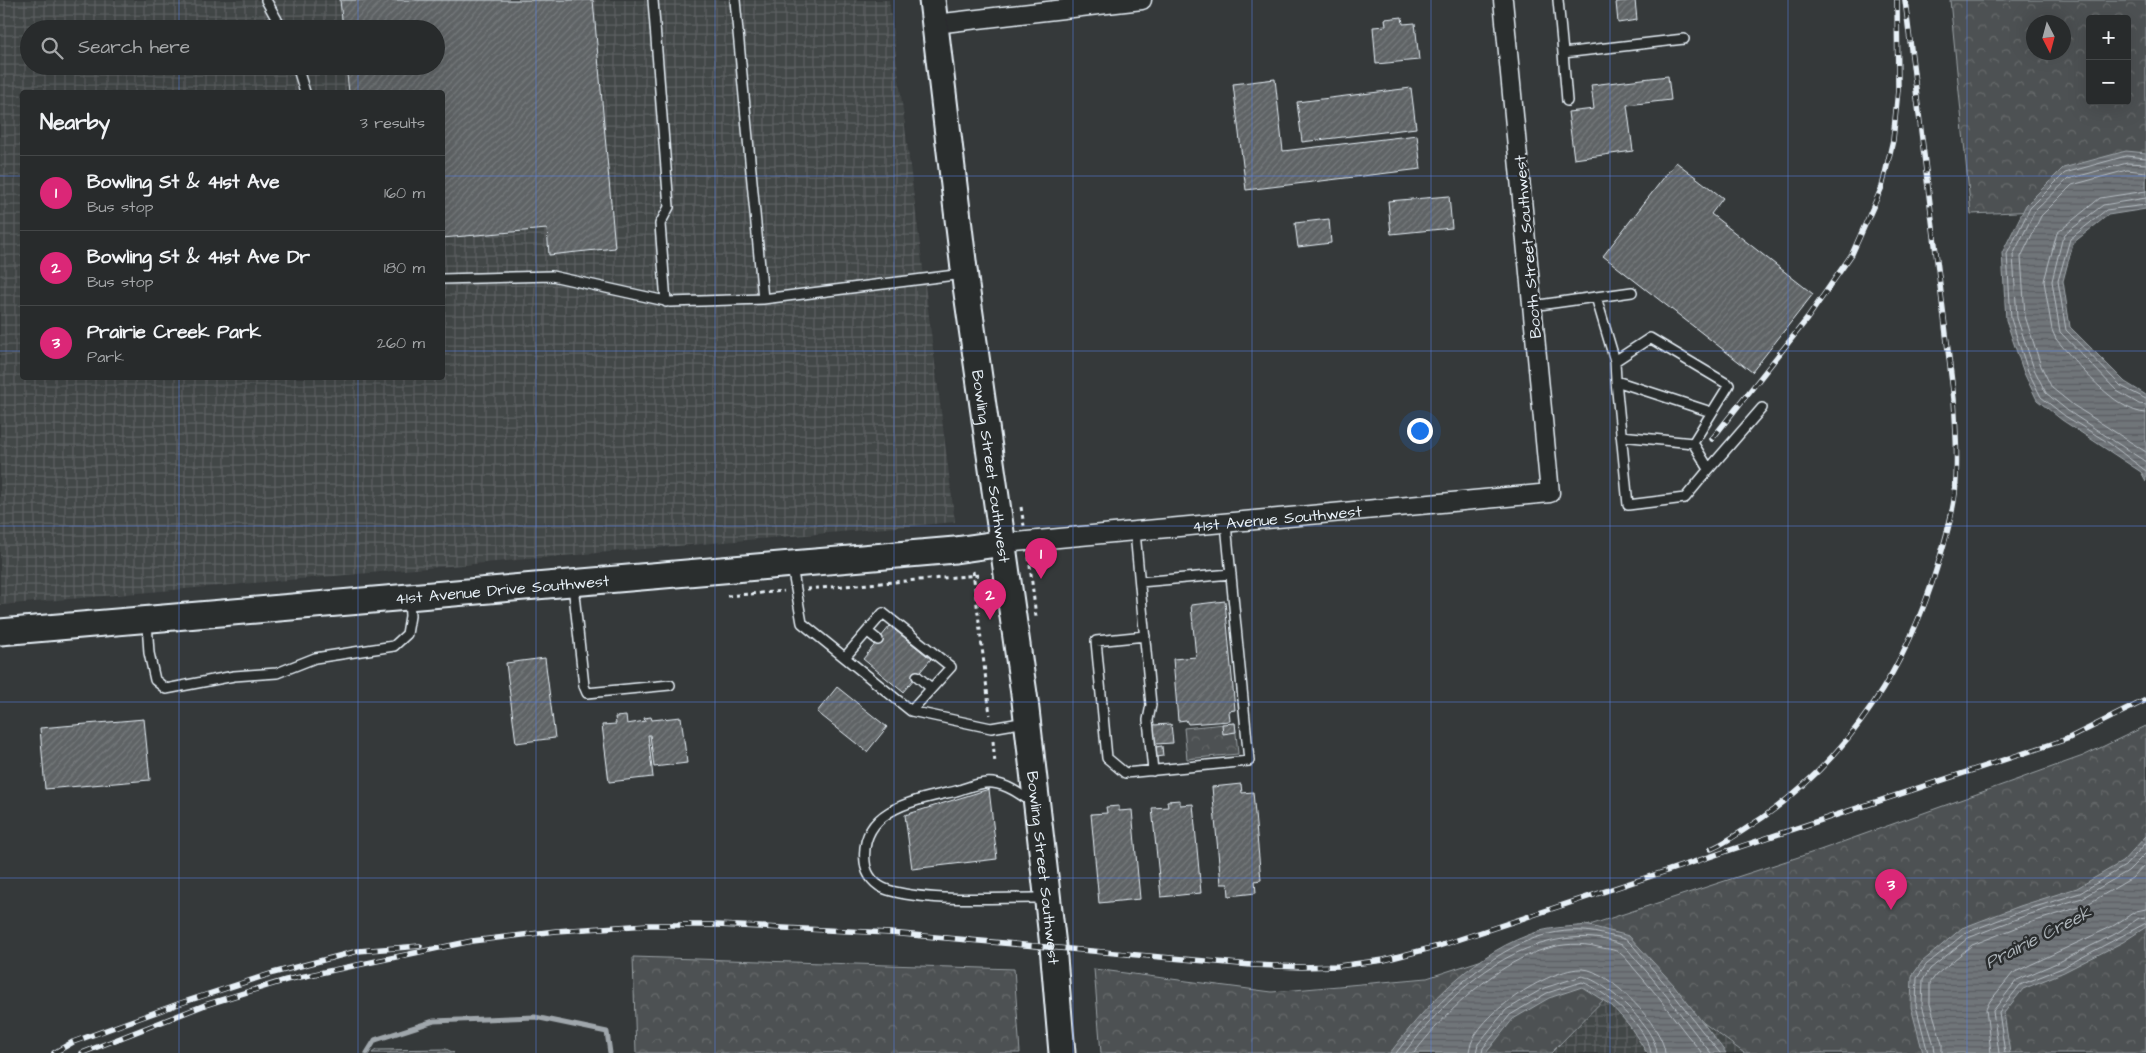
<!DOCTYPE html>
<meta charset="utf-8">
<style>
:root{--surface:#282b2c;--page:#303334;--text:#f1f3f6;--muted:#a5a7a9;--line:#444748;--accent:#db2777}
body{margin:0;font-family:"Architects Daughter",sans-serif;background:var(--page);color:var(--text)}
.controls{position:absolute;right:15px;top:15px;display:grid;overflow:hidden;border-radius:5px;box-shadow:0 5px 20px #0002}
.controls button{width:45px;height:45px;display:grid;place-items:center;padding:0;border:0;border-bottom:1px solid var(--line);background:var(--surface);color:var(--text);font:25px sans-serif}
.compass{position:absolute;left:2026px;top:15px;width:45px;height:45px;border-radius:50%;background:var(--surface);box-shadow:0 5px 20px #0002;rotate:174deg}
.you{position:absolute;left:1419px;top:430px;width:18px;height:18px;margin:-12px;border:4px solid #fff;border-radius:50%;background:#1a73e8;box-shadow:0 0 0 8px #1a73e833}
.badge{display:grid;place-items:center;width:32px;height:32px;border-radius:50%;background:var(--accent);color:#fff;font-size:16px;font-weight:700}
.pin{position:absolute;translate:-50% -41px;filter:drop-shadow(0 1px 2px #0008)}
.pin::after{content:'';position:absolute;top:26px;width:18px;height:15px;background:inherit;clip-path:polygon(0 0,100% 0,50% 100%)}
.list{margin:0;padding:0;list-style:none}
h2{display:flex;justify-content:space-between;align-items:center;height:65px;margin:0;padding:0 20px;font-size:21px}
h2 small{font-size:16px;font-weight:400;color:var(--muted)}
.list li{display:grid;grid-template-columns:32px 1fr auto;gap:15px;align-items:center;box-sizing:border-box;height:75px;padding:0 20px;border-top:1px solid var(--line)}
.list b{display:block;font-size:19px;white-space:nowrap}
.list p{margin:0;font-size:16px;white-space:nowrap;color:var(--muted)}
.list em{font-size:16px;font-style:normal;color:var(--muted)}
.icon{flex:none;width:28px;height:28px;fill:none;stroke:currentColor;stroke-width:2;stroke-linecap:round;stroke-linejoin:round}
.map{position:relative;flex:none;width:2146px;height:1053px;overflow:hidden}
.search{position:absolute;background:var(--surface);box-shadow:0 5px 20px #0002;left:20px;top:20px;width:425px;height:55px;display:flex;align-items:center;gap:12px;box-sizing:border-box;padding:0 18px;border-radius:28px;color:var(--muted);font-size:19px}
.panel{position:absolute;background:var(--surface);box-shadow:0 5px 20px #0002;left:20px;top:90px;width:425px;height:290px;border-radius:5px}
.map>svg:first-child{display:block}
.industrial{fill:url(#industrial-grid);fill-rule:evenodd}
.park{fill:url(#park-crowns);stroke:#9aa1a5;fill-rule:evenodd}
.water{fill:url(#water-rules);stroke:#a0a7ac}
.lines{fill:none;stroke-linecap:round;stroke-linejoin:round}
.shore{stroke:#b8bfc5;stroke-width:1}
.stream{stroke:#a0a7ac;stroke-width:5}
.building{fill:url(#building-hatch);stroke:#e8f1f8}
.lane-casing{stroke:#e8f1f8;stroke-width:12}
.street-casing{stroke:#e8f1f8;stroke-width:21}
.secondary-casing{stroke:#e8f1f8;stroke-width:29}
.path{stroke:#e8f1f8;stroke-width:3;stroke-dasharray:4 4;stroke-linecap:butt}
.lane{stroke:#2a2d2e;stroke-width:9}
.street{stroke:#2a2d2e;stroke-width:18}
.secondary{stroke:#2a2d2e;stroke-width:25}
.rail-casing{stroke:#e8f1f8;stroke-width:5.5}
.rail{stroke:#2a2d2e;stroke-width:4;stroke-dasharray:11;stroke-linecap:butt}
.grid{fill:none;stroke:#5a7fe2;stroke-width:1;stroke-opacity:0.55}
.labels{text-anchor:middle;stroke-width:5;stroke-linejoin:round;paint-order:stroke}
.street-label{font-size:16px;fill:#e8f1f8;stroke:#2a2d2e}
.water-label{font-size:18px;font-style:italic;fill:#acb3b8;stroke:#2a2d2e}
</style>
<div class="map">
<svg width="2146" height="1053" viewBox="0 0 2146 1053">
<defs>
<pattern id="industrial-grid" width="8" height="8" patternUnits="userSpaceOnUse" patternTransform="scale(1.25)"><rect width="8" height="8" fill="#424647"/><path d="M0 4h8M4 0v8" fill="none" stroke="#5d6162"/></pattern>
<pattern id="park-crowns" width="20" height="18" patternUnits="userSpaceOnUse" patternTransform="scale(1.25)"><rect width="20" height="18" fill="#4d5152"/><path d="M2 6a3 3 0 1 1 6 0M12 15a3 3 0 1 1 6 0" fill="none" stroke="#676a6c"/></pattern>
<pattern id="water-rules" width="6" height="5" patternUnits="userSpaceOnUse" patternTransform="scale(1.25)"><rect width="6" height="5" fill="#707579"/><path d="M0 2.5h6" fill="none" stroke="#5b5e62"/></pattern>
<pattern id="building-hatch" width="6" height="6" patternUnits="userSpaceOnUse" patternTransform="scale(1.25)"><rect width="6" height="6" fill="#5f6365"/><path d="M-1 1l2-2M0 6l6-6M5 7l2-2" fill="none" stroke="#767a7c"/></pattern>
</defs>
<rect width="100%" height="100%" fill="#35393a"/>
<filter id="ink" filterUnits="userSpaceOnUse"><feTurbulence type="fractalNoise" baseFrequency=".02" numOctaves="2"/><feDisplacementMap in="SourceGraphic" scale="10" xChannelSelector="R" yChannelSelector="G"/><feConvolveMatrix kernelMatrix="1 2 1 2 8 2 1 2 1" color-interpolation-filters="sRGB"/></filter>
<g filter="url(#ink)">
<path class="industrial" d="M0,0H889L955,522L0,605ZM29,29H436V66H29ZM22,92H442V378H22Z
M1633,970L1744,1053H1551Z"/>
<path class="park" d="M1950,0H2146V206L1971,214ZM2090,19H2127V101H2090ZM2034,22H2064V52H2034Z
M1235,723L1238,754L1187,759L1184,728Z
M2146,726V1053H1744L1633,970L1551,1053H1101L1094,969L1272,992L1427,978L1820,850L2083,756Z
M633,957L1014,969L1020,1053H636Z
M446,1049L454,1053H372L376,1050Z"/>
<path class="water" d="M2126,151L2146,153V209L2108,215L2073,243L2063,281L2070,327L2125,382L2146,395V481L2141,472L2062,420L2037,400L2024,373L2006,320L2002,253L2026,205L2063,168Z
M2146,836V927L2123,942L2064,972L2023,989L2004,1013L2010,1053H1923L1911,1007L1912,976L1922,962L1962,928L2020,906L2077,888L2122,862Z
M1586,925L1629,936L1674,985L1726,1053H1647L1629,1025L1612,1006L1582,987L1549,998L1513,1019L1486,1053H1390C1430,1001 1475,951 1540,931C1555,927 1571,927 1586,925Z"/>
<g class="lines">
<path class="shore" d="M2146,158L2126,156L2065,173L2030,208L2007,254L2011,319L2028,371L2041,397L2065,416L2109,443L2146,471
M2146,164L2127,163L2068,179L2035,211L2013,255L2017,318L2034,369L2046,393L2068,411L2146,462
M2146,172L2127,170L2072,185L2041,216L2021,257L2025,316L2041,366L2052,388L2073,405L2146,452
M2146,191L2100,198L2057,233L2044,281L2052,330L2056,339C2075,361 2115,412 2146,413
M2146,198L2103,205L2065,234L2062,240L2052,281L2060,332L2117,391L2139,404L2146,405
M2146,205L2106,210L2070,239L2058,281L2066,330L2121,386L2146,399
M1396,1053C1441,996 1521,913 1602,934C1610,936 1622,937 1628,941C1635,947 1642,957 1648,964C1674,992 1695,1024 1720,1053
M1404,1053C1445,1001 1494,949 1563,939C1583,936 1603,937 1622,945C1629,949 1635,959 1640,964C1666,993 1687,1024 1711,1053
M1414,1053C1453,1003 1528,929 1598,947C1605,949 1615,949 1620,953C1627,958 1632,967 1638,973C1661,998 1679,1027 1702,1053
M1469,1053C1470,1018 1550,967 1583,969C1609,970 1664,1027 1665,1053
M1476,1053L1478,1044L1506,1010L1544,988L1582,976C1606,981 1656,1028 1657,1053
M1482,1053L1483,1048L1510,1015L1547,993L1582,982C1605,990 1648,1028 1651,1053
M1928,1053L1916,1006L1917,978L1926,965L1965,933L2022,911L2080,893L2125,866L2146,843
M1935,1053L1934,1045L1922,1005L1923,980L1930,969L1968,938L2024,916L2082,898L2128,871L2146,853
M1942,1053V1044L1930,1004V983L1936,975L1972,945L2026,924L2086,905L2132,878L2146,863
M1991,1053L1986,1009L1990,1001L2013,973L2113,926L2136,911L2146,909
M1999,1053L1993,1011L2017,980L2059,962L2117,933L2139,918L2146,917
M2005,1053L1999,1012L2020,985L2062,968L2146,923"/>
<path class="stream" d="M367,1053L375,1040L434,1021L535,1017L607,1032L610,1053"/>
</g>
<path class="building" d="M340,0H593L615,248L549,255L547,229L442,238V92H349L346,66H436V29H343Z
M1635,0L1637,20L1618,23L1616,2Z
M1402,17L1403,24L1415,23L1419,60L1376,64L1373,27L1386,26L1385,19Z
M1668,76L1671,100L1627,105L1633,151L1574,159L1568,112L1594,109L1591,85Z
M1275,79L1283,151L1417,135L1421,169L1246,190L1233,84Z
M1411,88L1416,128L1302,142L1297,102Z
M1676,162L1723,198L1711,214L1813,294L1752,372L1603,256Z
M1449,196L1452,228L1391,234L1388,201Z
M1329,219L1331,243L1298,247L1295,223Z
M1225,601L1235,710L1229,711L1230,721L1188,724L1186,720L1178,721L1173,659L1196,657L1191,605Z
M890,626L931,659L903,692L863,659Z
M545,658L555,738L516,743L506,663Z
M837,687L887,727L867,752L817,712Z
M626,716L627,724L645,721L644,718L651,717L652,720L681,717L687,763L654,767L650,735H648L653,777L609,782L602,725L616,724L615,717Z
M144,719L150,780L45,789L40,728Z
M1235,723L1236,732L1223,734L1222,724Z
M1171,724L1173,743L1155,744L1153,725Z
M1162,746L1163,756L1156,757L1155,747Z
M1241,784L1242,793L1253,792L1261,880L1255,881L1256,893L1229,896L1228,884H1221L1212,787Z
M989,789L997,859L912,869L905,815Z
M1180,800V805L1193,804L1201,893L1161,897L1152,808L1168,807L1167,801Z
M1119,806V811L1132,810L1140,899L1099,903L1091,814L1107,813L1106,807Z"/>
<g class="lines">
<defs>
<path id="lane" d="M266,0L282,29
M653,0L669,207L660,224L666,302
M735,0L763,299L963,274
M1558,0L1563,53L1684,39
M1563,53L1567,101
M297,66L305,92
M442,279L552,276L670,302L763,299
M1596,297L1632,292
M1532,306L1596,297L1615,361
M1616,381L1711,412
M1621,436L1693,443L1709,469L1685,498L1628,505L1616,381L1615,361L1650,338L1729,385L1693,443
M1709,469L1762,408
M1135,532L1151,705L1148,720L1153,771
M792,567L802,623L911,711L991,728L1026,722
M1140,582L1231,574
M573,585L584,686L587,693L670,685
M147,622L149,653L155,680L166,689L234,676L277,673L315,658L394,646L407,634L410,616L409,598
M868,632L878,640
M1145,636L1096,641L1107,758L1125,773L1249,761L1226,524
M846,656L883,613L951,667L911,711
M917,676L931,688
M1033,803C1020,794 1008,785 993,783C982,781 966,788 956,791C917,800 859,808 865,862C866,875 875,886 888,890C931,903 1000,897 1047,898"/>
<g id="street">
<path d="M935,24L1142,0"/>
<path id="s1" d="M1004,543L1550,493L1503,0"/>
</g>
<g id="secondary">
<path id="s2" d="M932,0L966,286L1025,701L1053,946L1062,1053"/>
<path id="s3" d="M0,632L955,550L1004,543"/>
</g>
</defs>
<use href="#lane" class="lane-casing"/>
<use href="#street" class="street-casing"/>
<use href="#secondary" class="secondary-casing"/>
<path class="path" d="M1021,507L1024,526
M1029,557L1036,617
M973,571L990,715
M807,589L980,575
M727,596L784,591
M993,741L995,764"/>
<use href="#lane" class="lane"/>
<use href="#street" class="street"/>
<use href="#secondary" class="secondary"/>
<defs>
<path id="rail" d="M1712,439L1807,319L1852,254L1882,187L1893,140L1898,90L1897,0
M1711,849C1729,841 1745,829 1762,818C1850,757 1908,665 1938,564C1945,541 1952,517 1955,494C1958,462 1956,430 1954,399L1905,0
M54,1053L73,1042L181,1003L273,973L358,951L420,946
M82,1053L205,1005L286,980L472,941L556,931L648,925H717L890,933L1251,965L1301,967L1338,966L1384,960L1439,946L2067,739L2146,700"/>
</defs>
<use href="#rail" class="rail-casing"/>
<use href="#rail" class="rail"/>
</g>
</g>
<path class="grid" d="M179,0V29M358,0V29M536,0V1053M715,0V1053M894,0V1053M1073,0V1053M1252,0V1053M1431,0V1053M1610,0V1053M1788,0V1053M1967,0V1053M179,66V92M358,66V92M0,176H22M442,176H2146M0,351H22M442,351H2146M179,378V1053M358,378V1053M0,526H2146M0,702H2146M0,878H2146"/>
<g class="labels">
<g class="street-label">
<text transform="translate(1527 247) rotate(-95)" y="6">Booth Street Southwest</text>
<text dy="6" stroke="none"><textPath href="#s2" startOffset="470">Bowling Street Southwest</textPath></text>
<text dy="6" stroke="none"><textPath href="#s1" startOffset="274">41st Avenue Southwest</textPath></text>
<text dy="6" stroke="none"><textPath href="#s3" startOffset="504">41st Avenue Drive Southwest</textPath></text>
<text dy="6" stroke="none"><textPath href="#s2" startOffset="875">Bowling Street Southwest</textPath></text>
</g>
<g class="water-label">
<text transform="translate(2038 937) rotate(-27)" y="6">Prairie Creek</text>
</g>
</g>
</svg>
<div class="controls">
<button>+</button>
<button>−</button>
</div>
<svg class="compass" viewBox="-18 -18 36 36"><path d="M0-13l5 13h-10z" fill="#e53935"/><path d="M0 13l5-13h-10z" fill="#a5a7a9"/></svg>
<div class="you"></div>
<div class="pin badge" style="left:1041px;top:579px">1</div>
<div class="pin badge" style="left:990px;top:620px">2</div>
<div class="pin badge" style="left:1891px;top:910px">3</div>
<div class="search"><svg class="icon" aria-label="search" viewBox="0 0 24 24"><circle cx="10" cy="10" r="6"/><path d="M15 15l6 6"/></svg>Search here</div>
<section class="panel">
<h2>Nearby<small>3 results</small></h2>
<ul class="list">
<li><span class="badge">1</span><div><b>Bowling St &amp; 41st Ave</b><p>Bus stop</p></div><em>160 m</em></li>
<li><span class="badge">2</span><div><b>Bowling St &amp; 41st Ave Dr</b><p>Bus stop</p></div><em>180 m</em></li>
<li><span class="badge">3</span><div><b>Prairie Creek Park</b><p>Park</p></div><em>260 m</em></li>
</ul>
</section>
</div>
